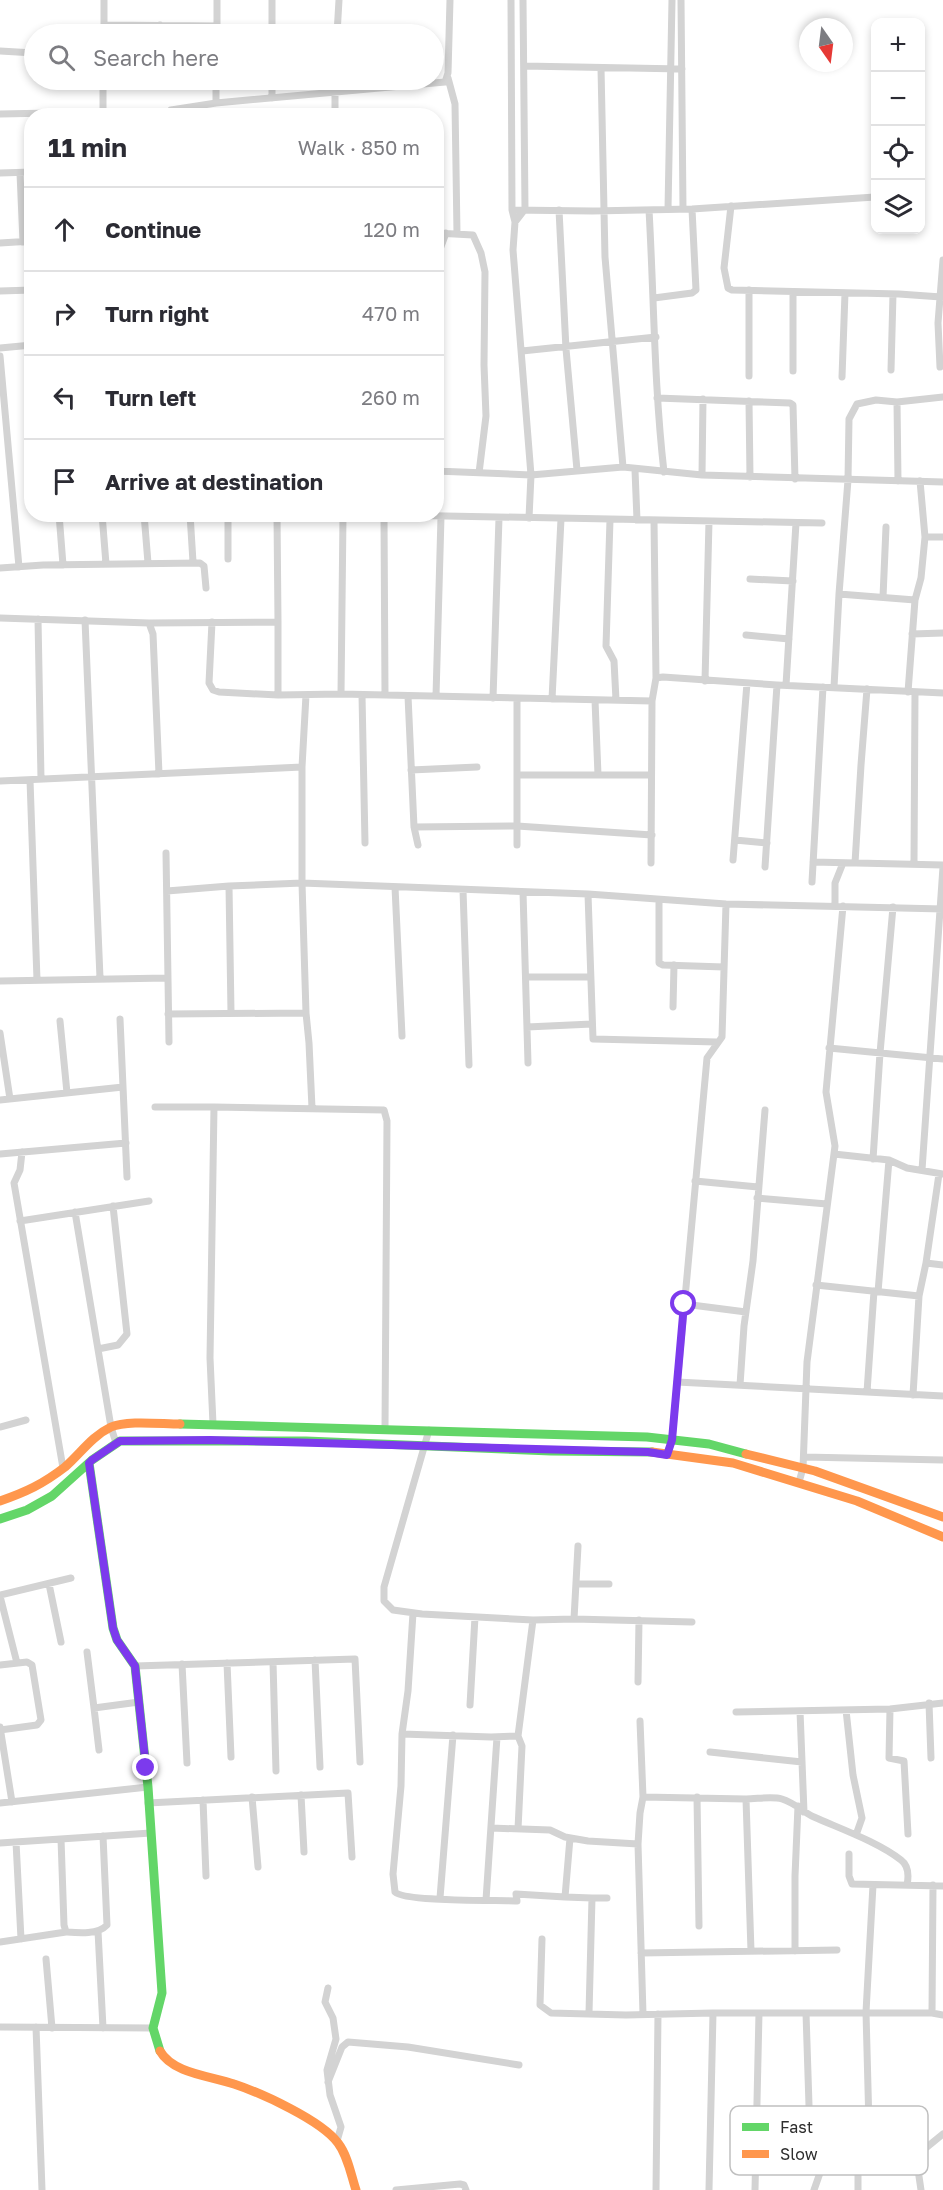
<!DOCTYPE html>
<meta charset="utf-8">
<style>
:root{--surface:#fff;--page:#f2f2f3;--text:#2b2b33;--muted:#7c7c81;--line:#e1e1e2}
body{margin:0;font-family:"Golos Text",sans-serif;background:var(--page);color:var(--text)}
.controls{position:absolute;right:18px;top:18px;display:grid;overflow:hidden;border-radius:12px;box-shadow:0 3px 9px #0003}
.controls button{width:54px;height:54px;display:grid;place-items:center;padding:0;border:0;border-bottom:2px solid var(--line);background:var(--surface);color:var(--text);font:30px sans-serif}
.compass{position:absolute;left:799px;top:18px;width:54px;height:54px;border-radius:50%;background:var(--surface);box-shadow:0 3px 9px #0003;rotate:166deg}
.stop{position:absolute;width:18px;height:18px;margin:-14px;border:4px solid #7c3aed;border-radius:50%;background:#fff}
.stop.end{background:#7c3aed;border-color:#fff;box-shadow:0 2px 6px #0008}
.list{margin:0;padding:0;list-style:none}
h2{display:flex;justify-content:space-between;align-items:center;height:78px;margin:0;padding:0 24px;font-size:26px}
h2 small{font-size:20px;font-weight:400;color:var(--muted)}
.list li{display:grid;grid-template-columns:39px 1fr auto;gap:18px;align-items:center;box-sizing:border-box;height:84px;padding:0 24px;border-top:2px solid var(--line)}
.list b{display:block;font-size:22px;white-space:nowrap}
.list em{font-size:20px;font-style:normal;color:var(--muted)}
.icon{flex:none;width:33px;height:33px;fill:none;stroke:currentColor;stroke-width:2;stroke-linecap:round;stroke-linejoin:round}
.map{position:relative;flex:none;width:943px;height:2190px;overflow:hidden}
.search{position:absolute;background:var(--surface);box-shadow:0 3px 9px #0003;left:24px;top:24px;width:420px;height:66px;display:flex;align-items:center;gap:15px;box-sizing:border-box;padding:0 21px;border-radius:33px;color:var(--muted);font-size:22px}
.panel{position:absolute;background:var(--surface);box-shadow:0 3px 9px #0003;left:24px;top:108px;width:420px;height:414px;border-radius:24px}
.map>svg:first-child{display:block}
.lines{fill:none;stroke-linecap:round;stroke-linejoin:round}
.street{stroke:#d3d3d3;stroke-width:7}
.fast{stroke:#63d668;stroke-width:9}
.slow{stroke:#ff974d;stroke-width:9}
.route{stroke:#7c3aed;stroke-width:8}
.key{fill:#fff;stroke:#c0c0c0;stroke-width:1.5}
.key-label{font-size:16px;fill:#2e2e2e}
</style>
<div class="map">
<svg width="943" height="2190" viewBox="0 0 943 2190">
<rect width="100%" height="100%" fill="#fff"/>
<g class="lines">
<path class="street" d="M217,0V34
M511,0L512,210L515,222L525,209L523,0
M681,0L683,209
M104,25L217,26
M104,34V0
M159,34L160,25
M272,34V0
M337,34L339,0
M0,51L34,53
M524,66L682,69
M601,68L605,257L623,467
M448,78L455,104L457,234
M335,80V116
M159,85V80
M272,98V80
M216,103V80
M202,106L203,116
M171,110L216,103L445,82L448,73L450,0
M0,114L103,112
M103,116V80
M0,173L32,172
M20,173L23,242
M731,206L724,268L728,288L732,290L899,294L941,297
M668,209L672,0
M512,210L592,211L692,209L875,197
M559,210L566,349L577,470
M649,210C654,297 654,385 664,472
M515,222L513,250L531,475L529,518
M436,233L473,235L481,253L485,272L484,365L486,416L479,473
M0,243L32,241
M436,260L446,233
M436,267L440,388V471
M749,290V376
M0,291L32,290
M793,292V371
M654,298L692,293L696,290L692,209
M0,348L32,345
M522,351L656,337
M0,356L19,567
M940,367L938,323L943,260
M891,370L893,294
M842,377L845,293
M657,398L790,403L793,405L795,479
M749,401L750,477
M897,402L943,397
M635,470L637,520
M436,471L531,475L623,467L702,475L943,482
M702,475L703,399
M920,481L925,537H943
M59,514L63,565
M102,514L106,564
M144,514L148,563
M190,514L193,562
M343,514L822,523
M384,516L385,695
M610,520L606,646L614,661L616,700
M654,520L656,678
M228,559V518L230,515L235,514
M0,568L43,565L200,563L204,566L206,588
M750,579L793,581
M839,594L848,480L849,419L857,404L876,400L897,402L898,481
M883,597L886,527
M0,618L149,623L153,634L159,774
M38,619L41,779
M85,620L100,978
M212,622L209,683L213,690L219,692L278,695L341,694L343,515H277
M149,623L278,622L277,515L250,514
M912,634L943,633
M746,635L789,639
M705,681L709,521
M786,685L796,523
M834,687L839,594L915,600
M908,692L915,600L921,578L925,537
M341,694L652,701
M278,695V622
M306,695L302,767V883L306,1013L309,1043L312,1108
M362,695L365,843
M408,696L414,827L418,845
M436,696L441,517
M493,698L499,518
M517,698V775H651
M552,699L561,519
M595,700L598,775
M411,770L477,767
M30,780L37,980
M0,781L302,767
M414,827L517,826L652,835
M735,840L767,843
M517,845V775
M166,853L169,1042
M733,860L747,683
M813,862L943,865
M651,863L652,701L656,678L663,677L777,685L943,693
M855,863L861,765L867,689
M914,864L915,693
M765,867L777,685
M812,882L823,687
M229,886L231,1013
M395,887L402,1036
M463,890L469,1065
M167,891L229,886L302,883L588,894L726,904L943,909
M523,892L528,1063
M588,894L593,1039L717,1042
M659,900V963L663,965L724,967
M835,906V883L843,863
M526,977H590
M0,981L167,978
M673,1007L674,965
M168,1014L306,1013
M120,1019L127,1177
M60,1021L67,1093
M527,1027L592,1024
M0,1033L10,1099
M829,1048L943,1059
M0,1100L123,1087
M155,1107H214L210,1358L213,1424
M214,1107L384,1110L387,1121L385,1429
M22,1152L20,1170L14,1183L63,1468
M0,1154L126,1143
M834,1154L889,1160L907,1168L943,1174
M873,1159L880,1053L893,907
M922,1170L943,867
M939,1174L926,1263L943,1265
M695,1181L758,1187
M757,1198L827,1204
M75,1212L111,1427L116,1443
M20,1221L149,1201
M816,1285L919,1296L913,1395
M878,1292L889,1160
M919,1296L926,1263
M684,1304L746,1312
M98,1349L118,1345L127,1334L113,1206
M677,1382L943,1396
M740,1385L744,1326L753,1261L765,1110
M867,1392L874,1291
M0,1427L26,1420
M667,1455L672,1440L707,1058L722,1037L726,904
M804,1457L943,1460
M799,1482L803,1468L807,1362L835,1146L826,1092L843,906
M49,1584L61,1642
M576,1584H609
M0,1595L71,1578
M0,1596L17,1663
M413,1613L408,1691L402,1734L401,1786L393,1874L395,1892C404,1902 498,1900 517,1901L516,1894L565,1897
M574,1619L578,1546
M533,1620L574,1619L692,1622
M87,1652L94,1708L139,1702
M315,1660L320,1767
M273,1662L276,1771
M227,1663L231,1757
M182,1664L187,1763
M0,1665L27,1662L32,1665L41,1720L37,1725L0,1730
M135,1666L355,1659L360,1762
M638,1682L639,1620
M929,1703L931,1758
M470,1705L475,1617
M94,1708L99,1750
M890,1709L889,1758L904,1761L908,1834
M846,1710L853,1775L862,1818L856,1835
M800,1711L804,1812
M736,1712L890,1709L943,1703
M640,1721L643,1797
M0,1727L12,1802
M402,1734L491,1737L518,1736L533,1620L422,1614L393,1610L384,1601V1587L429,1430
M518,1736L522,1746L518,1829
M710,1752L802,1762
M301,1795L304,1852
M252,1797L258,1867
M697,1797L699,1926
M746,1799C757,1799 772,1796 782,1799C795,1803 803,1812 814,1817C841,1829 878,1842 901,1860C909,1866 909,1875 907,1885
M203,1800L206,1876
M0,1803L148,1787
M148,1803L348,1793L352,1857
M491,1828L550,1830L565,1837L588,1841L638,1844L640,1813L643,1797L746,1799L751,1951
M570,1838L565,1897L592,1898L589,2013
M61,1839L64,1925L66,1932C78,1933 98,1935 107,1925L103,1836
M16,1842L21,1939
M0,1843L151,1833
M638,1844L643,2014
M849,1854V1876L852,1884L943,1886
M440,1898L453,1735
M592,1898H607
M486,1900L497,1737
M98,1931L103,2028
M542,1939L540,2005L551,2013L626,2015L713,2013H932L943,2015
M0,1942L66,1932
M795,1951V1876L798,1806
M641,1953L837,1950
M46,1959L52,2028
M328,1988L325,2002L333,2018L336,2039L327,2070L330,2095L341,2127L337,2141
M806,2013L810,2136
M932,2013L933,1885
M0,2027L153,2028
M36,2027L42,2190
M328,2082L342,2047L348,2042L408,2047L519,2065
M916,2156L921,2190
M870,2164L866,2012L873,1885
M396,2190L460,2184L464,2185L466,2190
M656,2190L658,2014
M709,2190L713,2013
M755,2190L759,2013
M814,2190L821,2170L827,2164L834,2162L864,2168L884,2160H908L916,2156L943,2134
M858,2190V2168"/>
<path class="fast" d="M180,1424L647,1437L709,1444L746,1454
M89,1463L113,1628L117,1640L135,1666L148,1787L162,1993L153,2028L160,2051
M0,1519L27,1510L52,1496L92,1460L120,1441H306L551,1451L652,1452"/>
<path class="slow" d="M652,1452L733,1463L857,1501L943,1537
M746,1454L815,1471L943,1517
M0,1501C26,1492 43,1484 65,1467C80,1454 92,1436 111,1427C127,1420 161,1424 180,1424
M160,2051C173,2074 212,2076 234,2084C261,2093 321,2120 338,2143C348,2156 351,2175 356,2190"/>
</g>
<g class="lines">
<path class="route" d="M146,1768L135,1666L117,1640L113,1628L89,1463L92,1460L120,1441L210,1440L648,1452L667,1455L672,1440L684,1304"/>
</g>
<rect x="730" y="2106" width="198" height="69" rx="9" class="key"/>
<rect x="742" y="2123" width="27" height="8" fill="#63d668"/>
<rect x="742" y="2150" width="27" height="8" fill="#ff974d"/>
<g class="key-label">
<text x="780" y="2133">Fast</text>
<text x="780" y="2160">Slow</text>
</g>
</svg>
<div class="controls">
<button>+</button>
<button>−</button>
<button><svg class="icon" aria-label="locate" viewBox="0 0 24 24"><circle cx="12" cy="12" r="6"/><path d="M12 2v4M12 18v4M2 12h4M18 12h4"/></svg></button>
<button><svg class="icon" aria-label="layers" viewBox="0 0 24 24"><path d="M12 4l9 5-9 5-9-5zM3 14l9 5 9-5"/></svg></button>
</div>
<svg class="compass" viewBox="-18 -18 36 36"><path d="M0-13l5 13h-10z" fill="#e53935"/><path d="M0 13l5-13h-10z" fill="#7c7c81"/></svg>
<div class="stop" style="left:684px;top:1304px"></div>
<div class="stop end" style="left:146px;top:1768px"></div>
<div class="search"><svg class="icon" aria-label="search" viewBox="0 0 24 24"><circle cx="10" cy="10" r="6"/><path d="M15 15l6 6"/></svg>Search here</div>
<section class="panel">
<h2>11 min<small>Walk · 850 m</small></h2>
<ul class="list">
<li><svg class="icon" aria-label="ahead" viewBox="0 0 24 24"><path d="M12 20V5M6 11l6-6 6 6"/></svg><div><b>Continue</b></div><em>120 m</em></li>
<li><svg class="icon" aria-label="right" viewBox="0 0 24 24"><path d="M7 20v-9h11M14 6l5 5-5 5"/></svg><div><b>Turn right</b></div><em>470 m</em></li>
<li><svg class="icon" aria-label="left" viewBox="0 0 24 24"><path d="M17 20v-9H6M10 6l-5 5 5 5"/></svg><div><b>Turn left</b></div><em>260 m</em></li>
<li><svg class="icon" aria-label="arrive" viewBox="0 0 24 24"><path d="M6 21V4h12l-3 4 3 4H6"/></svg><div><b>Arrive at destination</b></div></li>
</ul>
</section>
</div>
